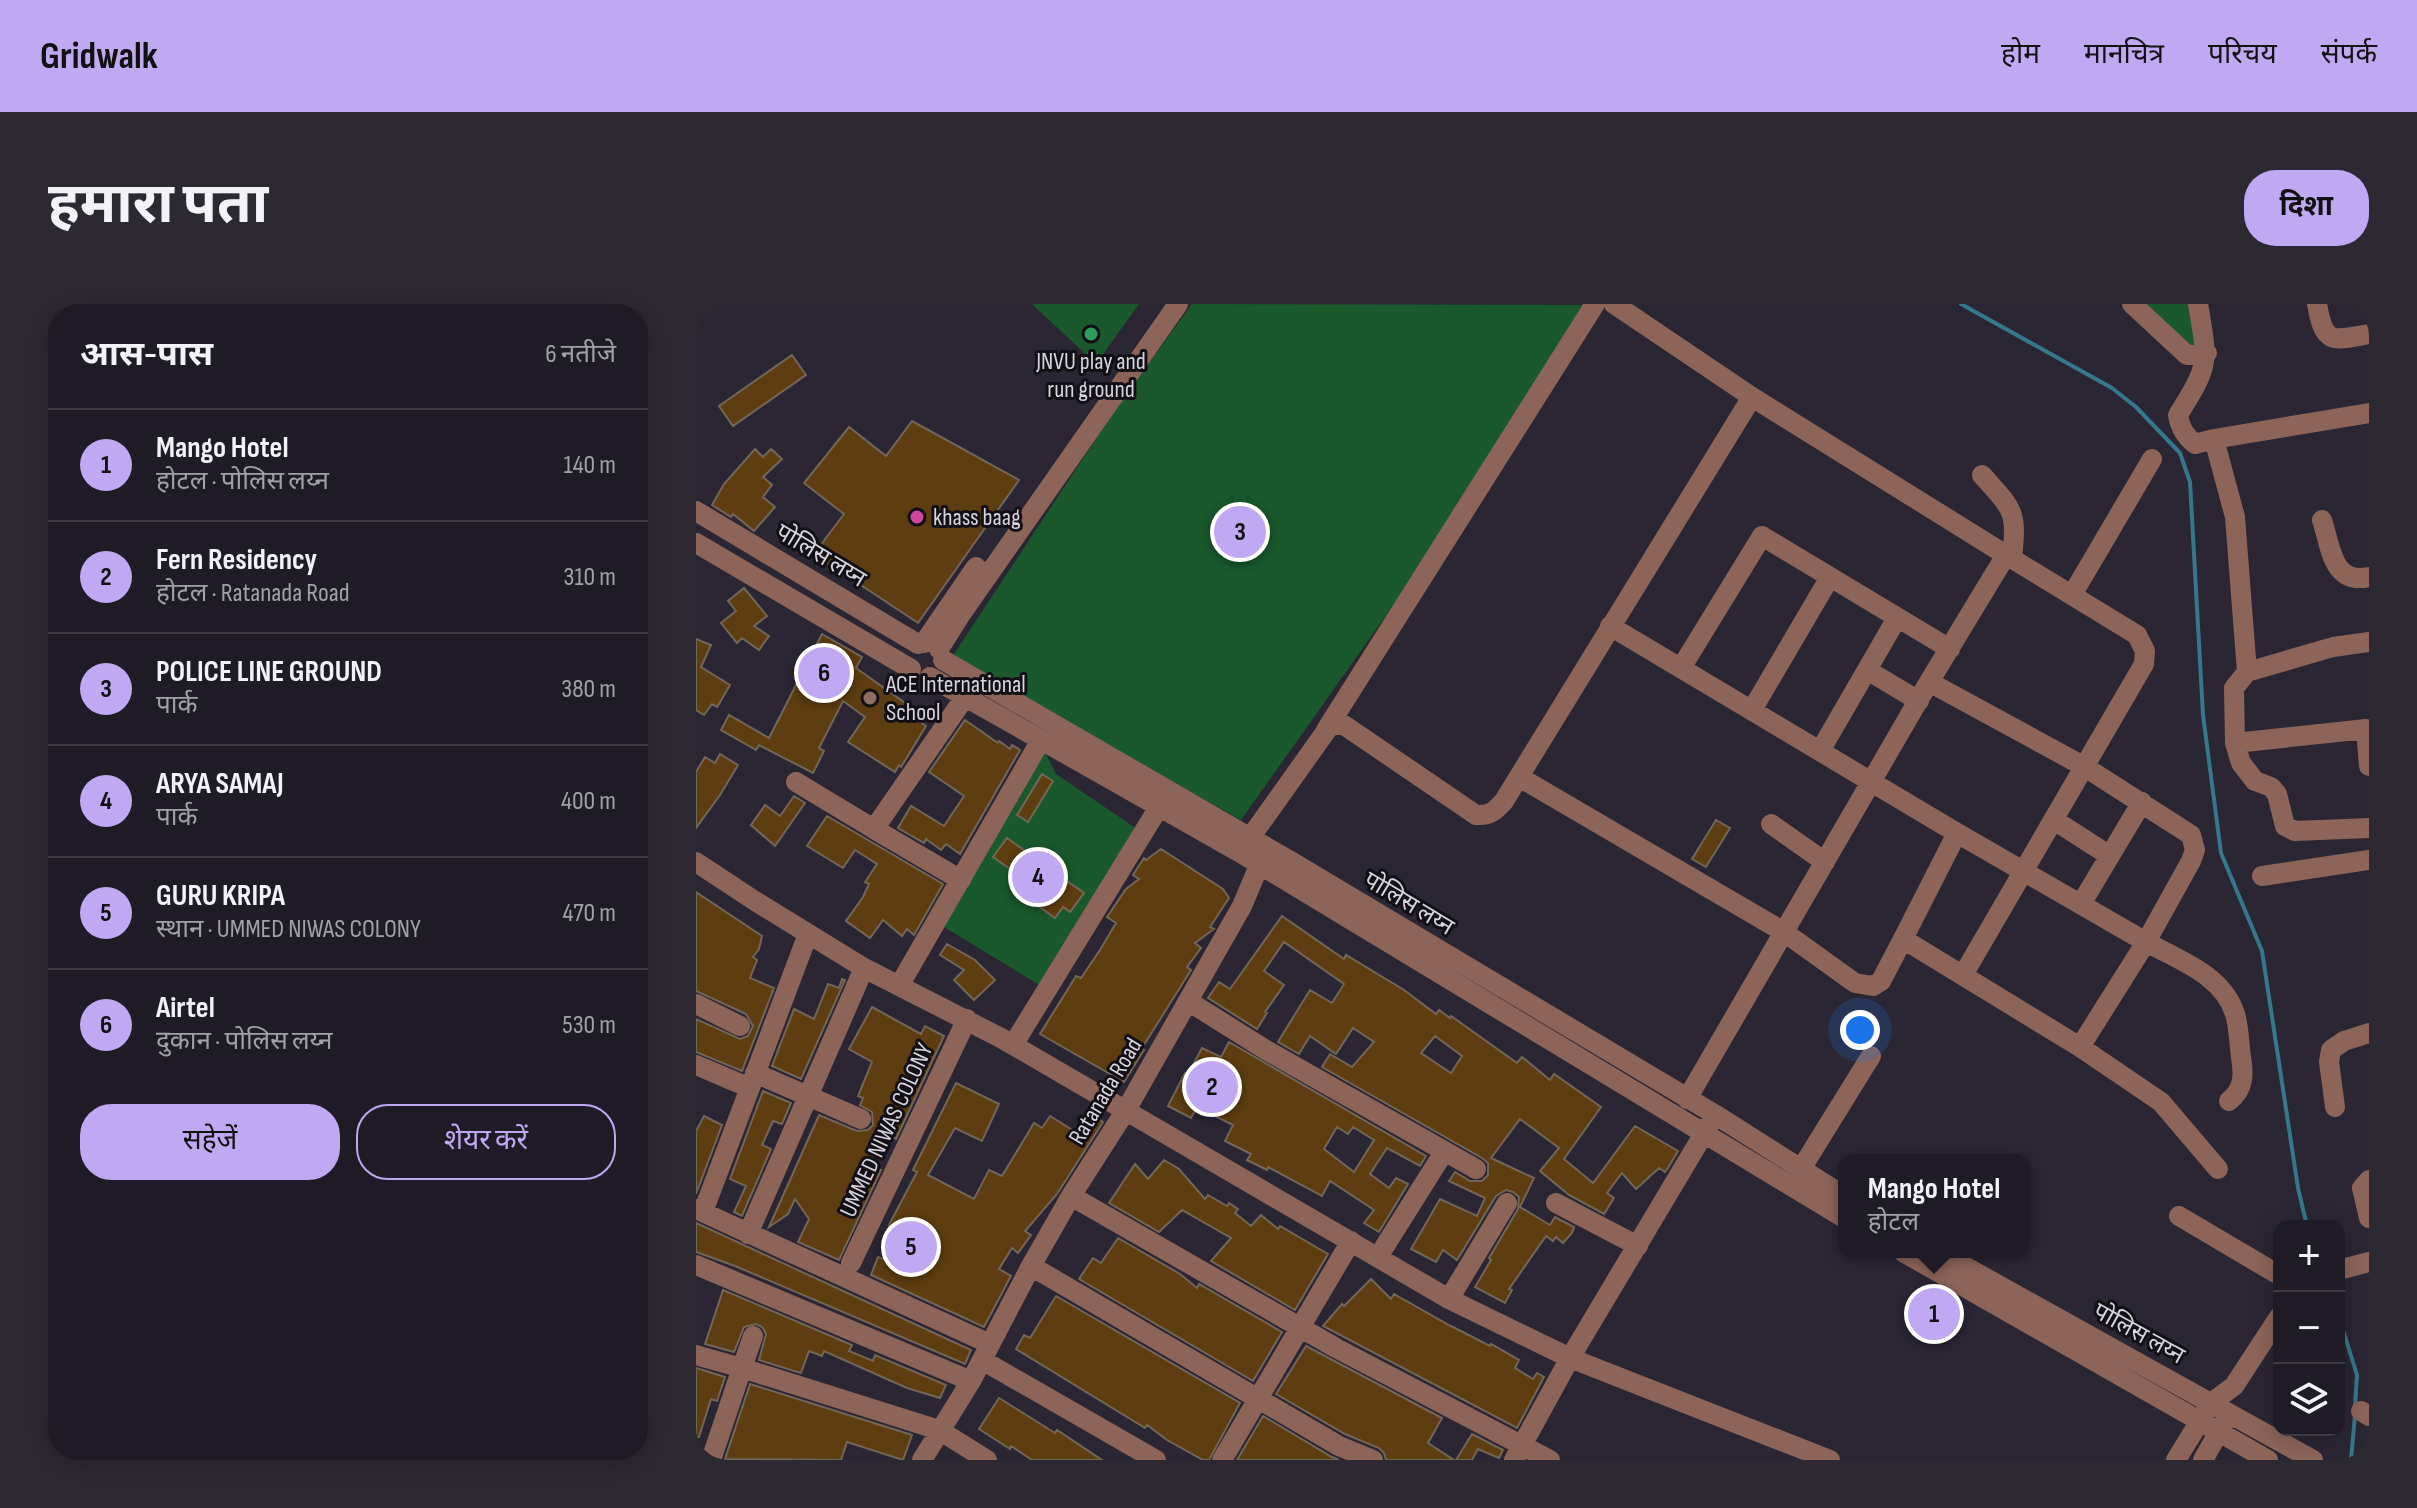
<!DOCTYPE html>
<html lang="hi">
<meta charset="utf-8">
<style>
:root{--surface:#201c27;--page:#2d2933;--text:#f1f3f6;--muted:#a2a1a7;--line:#3d3a44;--accent:#c1a8f3}
body{margin:0;font-family:"Sofia Sans Condensed","Noto Sans Devanagari",sans-serif;background:var(--page);color:var(--text)}
.controls{position:absolute;right:24px;bottom:24px;display:grid;overflow:hidden;border-radius:16px;box-shadow:0 4px 20px #0003}
.controls button{width:72px;height:72px;display:grid;place-items:center;padding:0;border:0;border-bottom:2px solid var(--line);background:var(--surface);color:var(--text);font:40px sans-serif}
.you{position:absolute;left:1164px;top:726px;width:28px;height:28px;margin:-20px;border:6px solid #fff;border-radius:50%;background:#1a73e8;box-shadow:0 0 0 12px #1a73e833}
.badge{display:grid;place-items:center;width:52px;height:52px;border-radius:50%;background:var(--accent);color:#111;font-size:26px;font-weight:700}
.pin{position:absolute;translate:-50% -50%;border:4px solid #fff;box-shadow:0 2px 8px #0006}
.popup{position:absolute;left:1142px;top:850px;width:192px;height:104px;box-sizing:border-box;display:grid;place-content:center;border-radius:16px;background:var(--surface);filter:drop-shadow(0 2px 6px #0005);font-size:26px;white-space:nowrap;color:var(--muted)}
.popup b{font-size:30px;color:var(--text)}
.popup::after{content:'';position:absolute;left:50%;top:100%;margin-left:-16px;border:16px solid transparent;border-top-color:var(--surface)}
.list{margin:0;padding:0;list-style:none}
h2{display:flex;justify-content:space-between;align-items:center;height:104px;margin:0;padding:0 32px;font-size:34px}
h2 small{font-size:26px;font-weight:400;color:var(--muted)}
.list li{display:grid;grid-template-columns:52px 1fr auto;gap:24px;align-items:center;box-sizing:border-box;height:112px;padding:0 32px;border-top:2px solid var(--line)}
.list b{display:block;font-size:30px;white-space:nowrap}
.list p{margin:0;font-size:26px;white-space:nowrap;color:var(--muted)}
.list em{font-size:26px;font-style:normal;color:var(--muted)}
.actions{display:flex;gap:16px;padding:24px 32px}
.actions a{flex:1;padding:18px 0;border:2px solid var(--accent);border-radius:32px;text-align:center;font-size:28px;color:var(--accent)}
.actions .main{background:var(--accent);color:#111}
.icon{flex:none;width:44px;height:44px;fill:none;stroke:currentColor;stroke-width:2;stroke-linecap:round;stroke-linejoin:round}
.map{position:relative;flex:none;width:1673px;height:1156px;overflow:hidden;border-radius:32px}
header{display:flex;align-items:center;gap:48px;box-sizing:border-box;height:112px;padding:0 40px;background:var(--accent);color:#111}
header strong{font-size:38px}
nav{display:flex;gap:44px;margin-inline-start:auto;font-size:28px}
.intro{display:flex;align-items:center;justify-content:space-between;box-sizing:border-box;height:192px;padding:0 48px}
h1{margin:0;font-size:56px}
.button{padding:20px 36px;border-radius:32px;background:var(--accent);color:#111;font-size:28px;font-weight:700}
main{display:flex;gap:48px;padding:0 48px}
aside{flex:1;background:var(--surface);border-radius:32px;box-shadow:0 4px 20px #0003}
.map>svg:first-child{display:block}
.green{fill:#19592c}
.lines{fill:none;stroke-linecap:round;stroke-linejoin:round}
.stream{stroke:#33788b;stroke-width:4}
.building{fill:#5e3e10;stroke:#726658;stroke-width:2;fill-rule:evenodd}
.minor{stroke:#8c6458;stroke-width:20}
.leisure-dot{fill:#2e9e5b;stroke:#121016;stroke-width:3}
.hotel-dot{fill:#d1479c;stroke:#121016;stroke-width:3}
.education-dot{fill:#8d6e63;stroke:#121016;stroke-width:3}
.labels{text-anchor:middle;stroke-width:6;stroke-linejoin:round;paint-order:stroke}
.poi-label{font-size:24px;fill:#d7d4dd;stroke:#121016;text-anchor:start}
.street-label{font-size:24px;fill:#d7d4dd;stroke:#121016}
</style>
<header>
<strong>Gridwalk</strong>
<nav><a>होम</a><a>मानचित्र</a><a>परिचय</a><a>संपर्क</a></nav>
</header>
<div class="intro"><h1>हमारा पता</h1><a class="button">दिशा</a></div>
<main>
<aside>
<h2>आस-पास<small>6 नतीजे</small></h2>
<ul class="list">
<li><span class="badge">1</span><div><b>Mango Hotel</b><p>होटल · पोलिस लय्न</p></div><em>140 m</em></li>
<li><span class="badge">2</span><div><b>Fern Residency</b><p>होटल · Ratanada Road</p></div><em>310 m</em></li>
<li><span class="badge">3</span><div><b>POLICE LINE GROUND</b><p>पार्क</p></div><em>380 m</em></li>
<li><span class="badge">4</span><div><b>ARYA SAMAJ</b><p>पार्क</p></div><em>400 m</em></li>
<li><span class="badge">5</span><div><b>GURU KRIPA</b><p>स्थान · UMMED NIWAS COLONY</p></div><em>470 m</em></li>
<li><span class="badge">6</span><div><b>Airtel</b><p>दुकान · पोलिस लय्न</p></div><em>530 m</em></li>
</ul>
<div class="actions"><a class="main">सहेजें</a><a>शेयर करें</a></div>
</aside>
<div class="map">
<svg width="1673" height="1156" viewBox="0 0 1673 1156">
<rect width="100%" height="100%" fill="#2b2634"/>
<path class="green" d="M336,0H443L400,60Z
M496,0L910,1L545,516L256,353L421,103Z
M1445,0H1495L1503,39L1491,44Z
M345,440L360,470L444,527L350,685L240,618Z"/>
<g class="lines">
<path class="stream" d="M1265,0L1416,84L1440,103L1484,149L1494,178L1507,411L1525,549L1566,647L1602,884L1611,922
M1643,1013L1661,1071L1659,1102
M1655,1156L1659,1111"/>
</g>
<path class="building" d="M96,51L110,71L37,122L23,102Z
M216,117L323,176L222,319L118,250L148,210L108,179L153,123L190,152Z
M59,145L67,153L75,145L86,155L67,173L76,181L67,193L79,203L58,227L37,210L35,213L16,201L28,180Z
M48,284L71,312L58,322L73,332L63,346L46,334L41,339L25,319L40,307L32,297Z
M126,330L166,353L160,364L219,406L215,411L230,422L205,463L203,461L199,468L152,438L169,413L147,397L123,444L128,447L117,469L63,441L60,446L25,426L33,411L73,434Z
M0,335L15,341L5,363L34,381L21,403L16,400L8,411L0,406Z
M269,416L302,439L303,437L314,445L316,441L324,446L264,550L250,540L245,546L230,535L228,539L202,524L215,502L248,522L268,492L233,468Z
M24,450L42,461L24,491L0,524V468L9,453L19,459Z
M346,470L357,477L332,518L321,511Z
M98,492L109,499L79,542L55,521L69,501L84,512Z
M131,512L247,580L218,631L211,625L206,632L187,616L174,634L150,617L167,593L173,580L169,578L181,560L159,546L147,564L111,542Z
M1020,516L1034,524L1010,563L996,555Z
M311,534L388,589L374,608L367,603L359,614L319,585L327,574L297,553Z
M465,545L527,585L533,594L514,623L518,625L499,639L505,644L491,663L495,666L446,744L448,746L428,778L344,730L380,672L385,674L404,646L420,619L411,613L430,585L443,575L437,571L448,554L450,556Z
M0,588L66,632L63,645L57,653L61,656L54,674L78,684L46,767L0,748V715L44,735L52,732L57,722L50,710L0,687Z
M586,612L648,655L650,651L708,686L740,710L743,706L754,714L755,712L821,759L826,753L854,776L858,770L905,803L868,855L897,879L939,822L982,847L972,864L969,868L963,864L940,885L926,869L911,889L918,894L908,910L873,891L844,867L863,844L824,815L795,854L838,874L824,903L854,921L859,913L878,923L876,929L867,939L860,933L857,937L850,932L813,985L816,986L809,999L779,983L795,956L793,954L822,905L823,893L817,888L810,886L800,892L761,956L747,946L740,958L715,945L744,895L781,912L789,894L753,877L759,868L774,877H786L792,871V859L786,854L626,763L634,750L656,763L678,738L657,724L640,750L614,732L603,750L582,738L614,686L636,699L648,680L588,638L568,667L588,681L569,708L571,709L561,725L512,694L523,678L534,685ZM739,732L766,752L755,769L725,749Z
M251,640L279,656L299,676L278,696L258,676L268,666L244,651Z
M146,675L149,676L105,775L76,762L98,705L118,715L132,680L143,684Z
M176,703L225,730L229,722L248,732L200,835L188,829L173,861L185,866L143,956L102,938L113,915L99,895L92,910L73,923L123,811L161,827L172,826L177,821L176,808L164,801L167,794L162,792L176,758L153,745Z
M533,738L730,852L724,862L691,844L674,870L693,884L700,874L712,880L683,928L668,919L678,906L634,877L626,892L572,863L571,866L551,856L555,850L529,837L537,821L501,803L495,814L472,802L489,769L492,770L506,744L525,753ZM641,823L652,830L657,823L678,836L658,868L628,845Z
M260,779L303,800L286,837L259,824L232,871L278,895L293,866L306,872L338,819L346,824L354,812L383,830L396,811L407,818L361,890L329,927L335,931L322,949L316,944L303,965L315,972L288,1023L175,971L182,953L190,956L197,935L190,932L194,919L221,868L217,866Z
M67,787L95,799L86,820L77,817L66,841L75,845L46,912L38,908L50,882L34,875Z
M8,812L26,821L0,890V827Z
M468,856L483,865L509,895L512,891L531,902L533,899L542,905L539,909L555,922L565,911L582,925L584,922L632,950L599,1006L515,957L535,934L486,906L463,928L413,899L439,860L452,875Z
M0,919L275,1046L269,1060L39,962L0,948Z
M422,934L484,970L501,984L503,980L586,1028L557,1077L383,975L397,954L405,959Z
M675,975L695,995L698,990L753,1021L794,1042L795,1040L823,1056L819,1064L837,1075L841,1069L848,1073L821,1124L627,1022L646,1000L648,1002Z
M27,986L156,1041L153,1047L177,1057L179,1051L250,1081L244,1094L211,1084L128,1047L126,1052L113,1047L105,1069L63,1056L70,1030L66,1023L60,1020L48,1023L38,1048L9,1040Z
M360,992L544,1099L513,1156H507L471,1136L451,1121L449,1124L320,1045L328,1031L334,1034Z
M610,1042L746,1114L732,1139L758,1156H690L688,1149L683,1144L649,1130L580,1090Z
M0,1064L29,1073L21,1097L15,1095L3,1133H0Z
M54,1080L216,1131L207,1156L151,1138L145,1156L29,1155Z
M303,1094L359,1129L361,1126L406,1156H336L315,1142L314,1145L283,1125Z
M567,1112L636,1153L643,1156H541Z
M776,1130L807,1146L803,1154L782,1145L776,1156H760Z"/>
<g class="lines">
<path class="minor" d="M918,0L1056,93
M1436,0L1491,51L1511,49
M1502,0C1512,59 1514,60 1482,111C1484,124 1489,132 1499,140L1518,135
M1621,0C1628,41 1636,37 1673,30
M1286,171C1318,207 1321,206 1316,255
M0,207L222,340
M1626,216C1635,243 1636,281 1673,273
M0,239L215,365
M1376,291L1456,155
M228,339L280,263
M243,345L265,310L482,0
M247,356L596,558L1020,811L1148,892
M985,364L1066,232L1254,345
M1171,366L1223,397
M1551,368L1539,213L1518,135L1673,109
M234,373L543,548L1148,914
M1233,378L1389,463L1495,531L1499,546L1495,557L1450,638C1483,656 1527,671 1539,710C1543,723 1543,739 1545,753C1548,771 1548,785 1533,797
M1056,406L1134,273
M630,426L899,0
M1539,439L1538,384L1551,368L1637,343L1673,338
M1124,447L1201,314
M1673,462L1670,425L1539,439L1545,459L1559,477L1575,483L1581,490L1589,522L1599,527L1673,524
M823,473L1088,628L1159,679L1177,682L1185,677L1207,635L1384,743L1450,638L1261,529L914,322
M100,478L178,525
M1358,516L1414,552
M1075,520L1129,558
M546,549L554,534L628,430L633,423L645,419L780,511C794,512 799,507 808,497L1056,93L1310,251L1233,378L991,795
M0,558L59,597L168,664L305,734L753,995L874,1054L1134,1156
M1566,572L1673,556
M265,576L178,525L269,393
M1385,600L1446,498
M1207,635L1261,529
M1267,671L1448,360L1449,347L1441,331L1310,251
M203,682L345,436
M492,697L570,746L780,865
M0,700L44,722
M317,741L463,503
M1384,743L1465,798L1522,865
M0,761L54,784
M59,769L165,815
M1639,803L1633,758L1635,746L1648,737L1673,729
M1105,865L1175,752
M1673,876L1666,884L1673,914
M375,892L640,1044L854,1156
M860,899L942,942
M0,905L294,1040
M7,908L112,630
M1483,912L1583,971
M52,930L168,664
M1207,948L1572,1156
M1243,948L1617,1156
M682,953L748,848
M155,959L271,715
M0,961L275,1077
M335,962L643,1142L677,1156
M1643,966L1673,958
M753,995L811,899
M0,1051L46,1064L57,1032
M286,1056L460,1156
M1665,1107L1673,1112
M15,1156L46,1064L243,1126L291,1156
M226,1156L275,1077L335,962L375,892L430,806L546,602L568,550
M526,1156L655,937
M818,1156L874,1054L1013,821
M1480,1156L1515,1099L1538,1082L1583,1013
M1507,1156L1529,1117"/>
</g>
<circle class="leisure-dot" cx="395" cy="30" r="8"/>
<circle class="hotel-dot" cx="221" cy="213" r="8"/>
<circle class="education-dot" cx="174" cy="394" r="8"/>
<g class="labels">
<g class="poi-label">
<text x="395" y="65" text-anchor="middle">JNVU play and<tspan x="395" dy="28">run ground</tspan></text>
<text x="237" y="221">khass baag</text>
<text x="190" y="388">ACE International<tspan x="190" dy="28">School</tspan></text>
</g>
<g class="street-label">
<text transform="translate(125 251) rotate(31)" y="8">पोलिस लय्न</text>
<text transform="translate(713 599) rotate(31)" y="8">पोलिस लय्न</text>
<text transform="translate(409 787) rotate(-59)" y="8">Ratanada Road</text>
<text transform="translate(190 826) rotate(-65)" y="8">UMMED NIWAS COLONY</text>
<text transform="translate(1443 1029) rotate(29)" y="8">पोलिस लय्न</text>
</g>
</g>
</svg>
<div class="controls">
<button>+</button>
<button>−</button>
<button><svg class="icon" aria-label="layers" viewBox="0 0 24 24"><path d="M12 4l9 5-9 5-9-5zM3 14l9 5 9-5"/></svg></button>
</div>
<div class="you"></div>
<div class="pin badge" style="left:1238px;top:1010px">1</div>
<div class="popup"><b>Mango Hotel</b>होटल</div>
<div class="pin badge" style="left:516px;top:783px">2</div>
<div class="pin badge" style="left:544px;top:228px">3</div>
<div class="pin badge" style="left:342px;top:573px">4</div>
<div class="pin badge" style="left:215px;top:943px">5</div>
<div class="pin badge" style="left:128px;top:369px">6</div>
</div>
</main>
